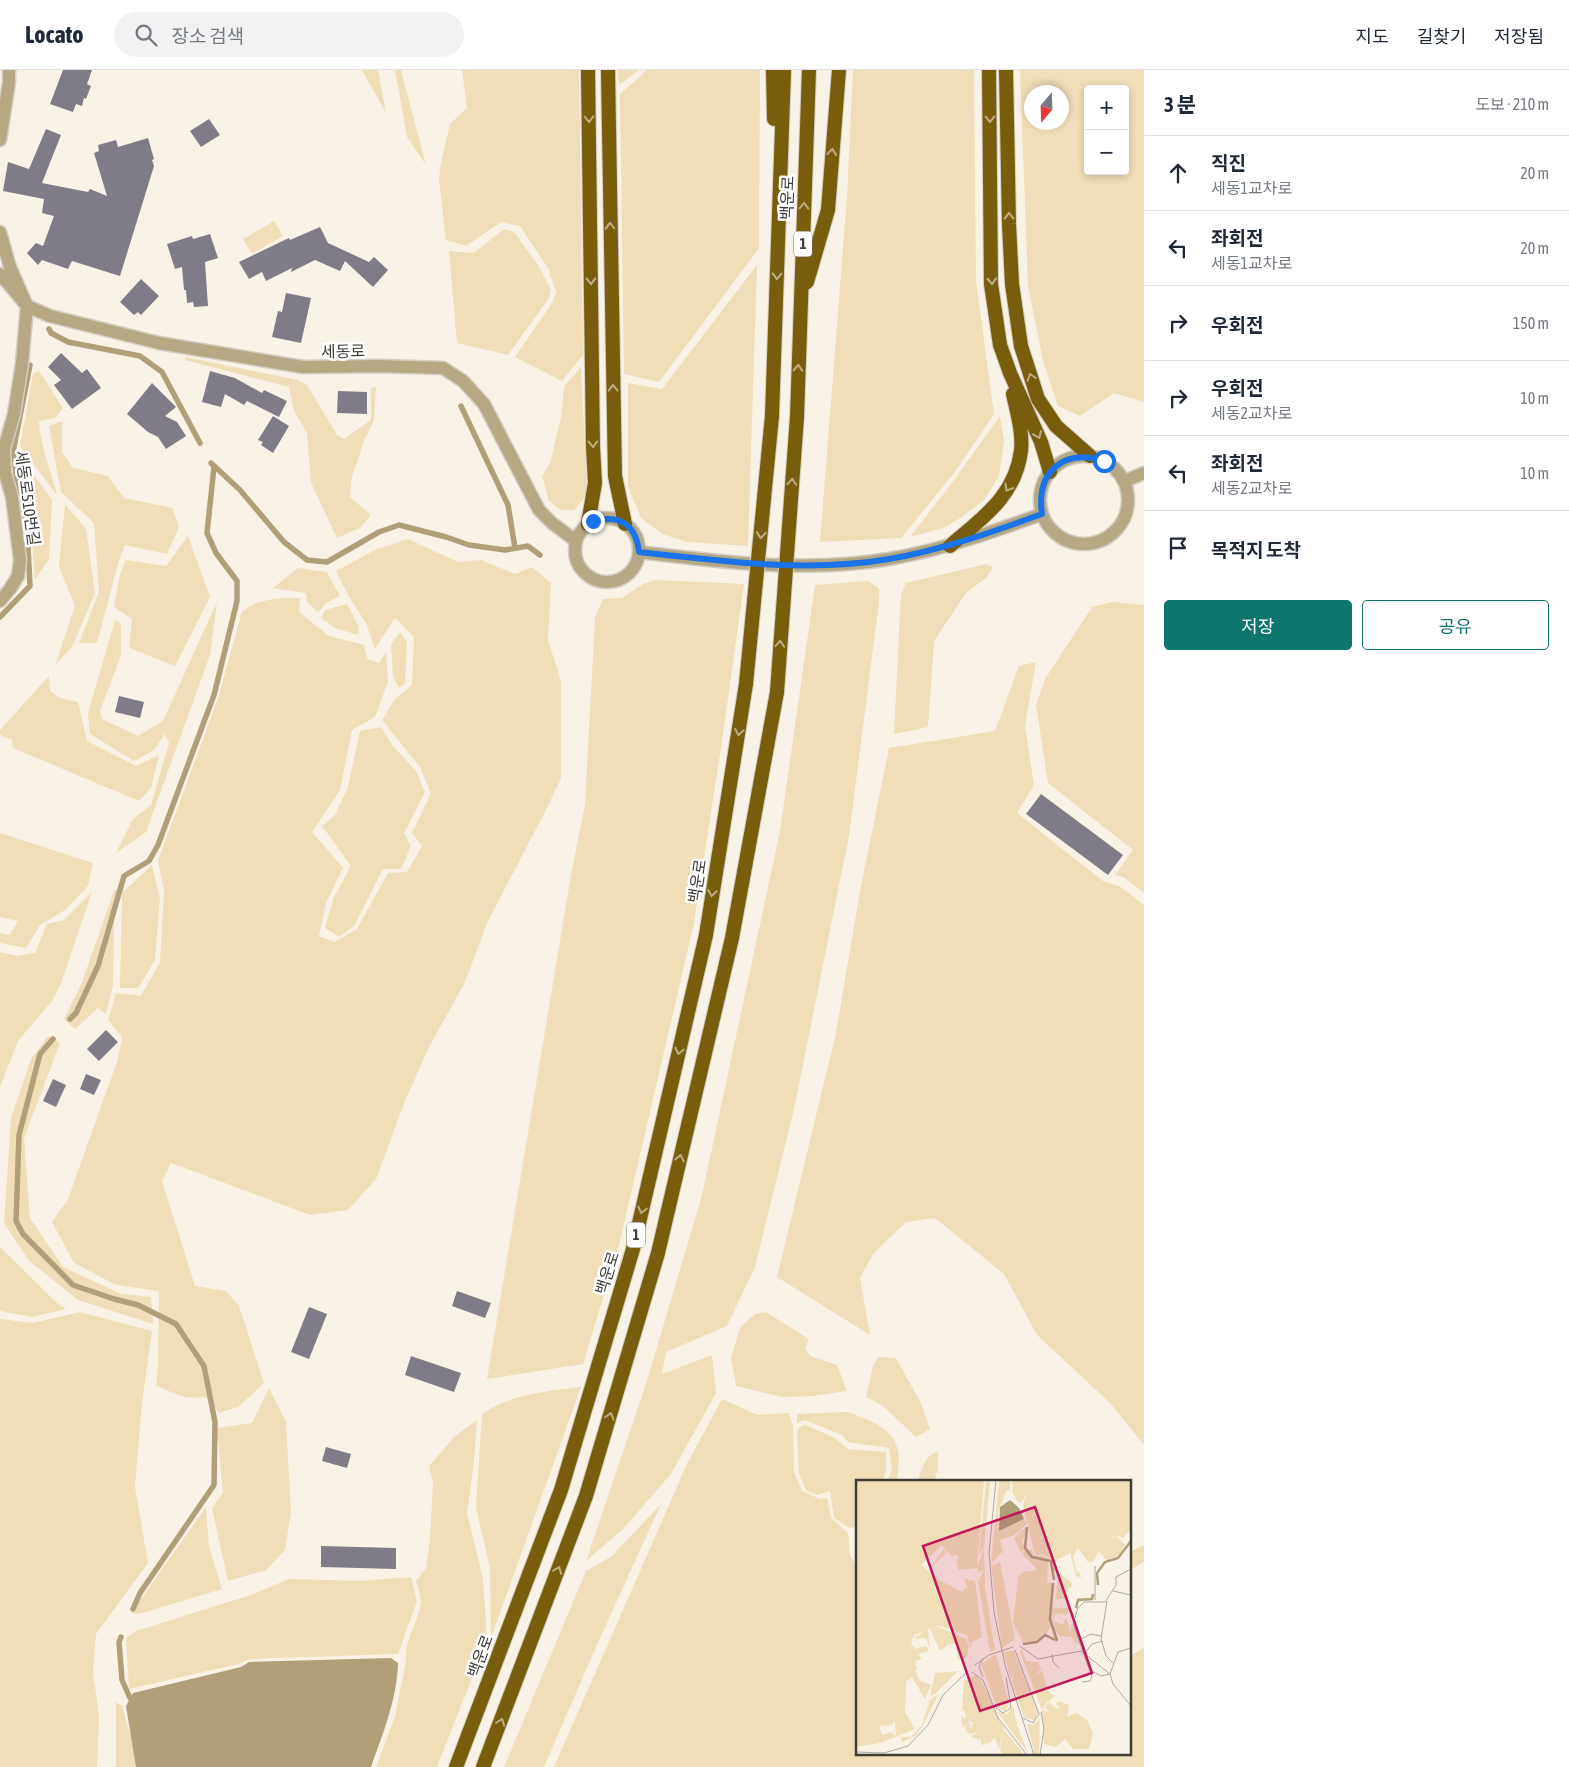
<!DOCTYPE html>
<html lang="ko">
<meta charset="utf-8">
<style>
:root{--surface:#fff;--page:#f2f2f3;--text:#1f2937;--muted:#747a83;--line:#e0e1e3;--accent:#0f766e}
body{margin:0;font-family:"Asap Condensed","Noto Sans KR",sans-serif;background:var(--page);color:var(--text)}
.controls{position:absolute;right:15px;top:15px;display:grid;overflow:hidden;border-radius:5px;box-shadow:0 2px 8px #0003}
.controls button{width:45px;height:45px;display:grid;place-items:center;padding:0;border:0;border-bottom:1px solid var(--line);background:var(--surface);color:var(--text);font:25px sans-serif}
.compass{position:absolute;left:1024px;top:15px;width:45px;height:45px;border-radius:50%;background:var(--surface);box-shadow:0 2px 8px #0003;rotate:199deg}
.stop{position:absolute;width:15px;height:15px;margin:-11px;border:4px solid #1a73e8;border-radius:50%;background:#fff}
.stop.end{background:#1a73e8;border-color:#fff;box-shadow:0 1px 5px #0008}
.list{margin:0;padding:0;list-style:none}
h2{display:flex;justify-content:space-between;align-items:center;height:65px;margin:0;padding:0 20px;font-size:21px}
h2 small{font-size:16px;font-weight:400;color:var(--muted)}
.list li{display:grid;grid-template-columns:32px 1fr auto;gap:15px;align-items:center;box-sizing:border-box;height:75px;padding:0 20px;border-top:1px solid var(--line)}
.list b{display:block;font-size:19px;white-space:nowrap}
.list p{margin:0;font-size:16px;white-space:nowrap;color:var(--muted)}
.list em{font-size:16px;font-style:normal;color:var(--muted)}
.actions{display:flex;gap:10px;padding:15px 20px}
.actions a{flex:1;padding:11px 0;border:1px solid var(--accent);border-radius:5px;text-align:center;font-size:18px;color:var(--accent)}
.actions .main{background:var(--accent);color:#fff}
.icon{flex:none;width:28px;height:28px;fill:none;stroke:currentColor;stroke-width:2;stroke-linecap:round;stroke-linejoin:round}
.map{position:relative;flex:none;width:1144px;height:1697px;overflow:hidden}
header{display:flex;align-items:center;gap:30px;box-sizing:border-box;height:70px;padding:0 25px;background:var(--surface);border-bottom:1px solid var(--line)}
header strong{font-size:24px}
nav{display:flex;gap:28px;margin-inline-start:auto;font-size:18px}
.search{width:350px;height:45px;background:var(--page);display:flex;align-items:center;gap:12px;box-sizing:border-box;padding:0 18px;border-radius:28px;color:var(--muted);font-size:19px}
main{display:flex}
aside{flex:1;background:var(--surface)}
.map>svg:first-child{display:block}
.green{fill:#efdeb7;fill-rule:evenodd}
.water{fill:#b09f79}
.lines{fill:none;stroke-linecap:round;stroke-linejoin:round}
.stream{stroke:#b09f79;stroke-width:5.5}
.building{fill:#7f7c87}
.minor-casing{stroke:#d4cec4;stroke-width:15}
.tertiary-casing{stroke:#d4cec4;stroke-width:15}
.trunk-casing{stroke:#d4cec4;stroke-width:16}
.minor{stroke:#b7a884;stroke-width:12}
.tertiary{stroke:#b7a884;stroke-width:12}
.trunk{stroke:#785d0c;stroke-width:14}
.trunk-bridge-casing{stroke:#d4cec4;stroke-width:16;stroke-linecap:butt}
.trunk-bridge{stroke:#785d0c;stroke-width:14}
.oneway{stroke:#bcae86}
.route{stroke:#1a73e8;stroke-width:6}
.labels{text-anchor:middle;stroke-width:5;stroke-linejoin:round;paint-order:stroke}
.shield{fill:#fff;stroke:#787673;stroke-width:1}
.shield-label{font-size:15px;font-weight:bold;fill:#3e3c37}
.street-label{font-size:16px;fill:#3e3c37;stroke:#fff}
.inset-river{fill:none;stroke:#b09f79;stroke-width:2.5}
.inset-road{fill:none;stroke:#aeaaa1;stroke-width:1}
.view{fill:#c2185b;fill-opacity:0.15;stroke:#c2185b;stroke-width:2.5}
.inset-edge{fill:none;stroke:#3e3c37;stroke-width:2.5}
</style>
<header>
<strong>Locato</strong>
<div class="search"><svg class="icon" aria-label="search" viewBox="0 0 24 24"><circle cx="10" cy="10" r="6"/><path d="M15 15l6 6"/></svg>장소 검색</div>
<nav><a>지도</a><a>길찾기</a><a>저장됨</a></nav>
</header>
<main>
<div class="map">
<svg width="1144" height="1697" viewBox="0 0 1144 1697">
<rect width="100%" height="100%" fill="#f9f3e7"/>
<path class="green" d="M362,0H378L386,43Z
M395,0H401L426,95L407,67Z
M462,0H579L583,285L562,311L515,287L553,232L556,222L548,198L520,156L501,152L466,176L446,170L439,111L440,98L450,54L467,38Z
M618,0H639L619,15Z
M646,0H760L759,178L659,312L624,304L620,24L641,6Z
M853,0H974L976,211L994,344L954,403L901,468L820,472L847,127Z
M1020,0H1144V332L1114,323L1080,346L1058,336L1043,291L1028,216ZM1088,19H1125V101H1088ZM1062,22V52H1032V22Z
M274,151L283,166L252,184L243,169Z
M504,159L514,162L538,195L551,220L549,228L508,285L457,273L449,181L474,183Z
M757,195L748,476L687,472L662,464L641,448L628,416V313L662,319Z
M186,287L297,310L307,315L337,365L344,369L371,350V318L376,317L374,350L364,371L352,407L350,427L371,445L360,458L337,468L311,413L307,363L294,341L289,317L185,290Z
M581,297L587,417L584,429L574,440H561L549,431L542,406L550,393L561,348L564,317Z
M39,301L63,338L55,348L39,351C40,376 51,400 57,425L20,376L33,304Z
M1000,346L1004,371L999,406L984,430L959,449L943,458L910,467L952,413Z
M62,351V382L73,398L108,406L124,428L172,438L179,457L167,484L125,475L119,490L97,573H79L99,522L94,453L61,422L49,356Z
M22,388L52,430L49,489L35,510L28,422L19,398Z
M65,434L86,459L95,523L72,577L55,595L75,536L59,497Z
M188,466L210,527L175,596L129,578L132,549L114,537L120,504L126,490L166,496Z
M408,469L458,492L481,490L515,504L532,497L551,513L548,570L561,611V708L547,738L487,853L465,912L429,977L405,1031L376,1109L348,1140L310,1145L171,1093L162,1111L195,1216L226,1221L239,1236L264,1313L238,1337L219,1343C204,1320 208,1330 186,1327C176,1325 165,1319 156,1316L158,1299L159,1221L116,1215L74,1193L52,1152L68,1129L118,989L122,967L108,950L116,923L141,926L160,892L164,820L158,791L218,628L242,542C258,528 280,528 300,528L299,542L329,566L364,575L367,589L379,593L386,582L388,612L375,647L352,660L340,720L312,762L343,798L326,833L319,866L334,872L357,859L388,803L407,802L422,776L412,763L431,723L420,697L382,650L395,629L412,615L414,567L395,548L375,579L366,553L348,525L336,501L375,480Z
M986,494L993,497L986,508L966,523L934,571L928,657L894,664L901,524L906,513Z
M298,498L327,502L340,526L326,533L318,542L307,532L306,523L273,518Z
M655,510L744,514L722,671L694,853L619,1175L583,1294L487,1309L571,805L585,734L595,548L603,529L622,528L643,514Z
M868,511L879,519V532L849,766L794,1039L755,1197L727,1256L666,1282L662,1304L712,1285L716,1323L671,1404L622,1460L586,1491L647,1311L702,1125L780,761L815,515Z
M217,532L210,585L146,762L116,783L133,749L151,735L169,673L165,664L154,680L134,691L90,664L88,643L115,550L121,554V586L100,641L102,649L138,666L163,651Z
M1112,532L1144,535V823L1125,808L1115,805L1133,780L1048,713L1036,635L1045,609L1092,537Z
M347,534L359,557L358,565L335,558L321,548L325,540Z
M400,562L407,572L405,613L399,618L393,607L391,574Z
M1036,592L1025,656L1034,715L1017,743L1103,811L1121,817L1144,835V1375L1110,1333L1037,1265L1004,1204L935,1148L906,1152L873,1184L860,1208L870,1265L777,1207L836,963L860,821L889,678L995,661L1019,596Z
M49,606L50,621L60,628L78,632L87,671L136,696L159,685L151,718L139,731L13,678L12,670L0,665V660Z
M381,657L392,675L416,701L425,722L404,763L411,776L401,799H383L354,856L339,867L325,858L334,827L351,796L322,756L335,745L348,717L360,661Z
M0,763L93,793L88,816L65,840L40,855L26,878L0,873V863L10,865L18,851L0,847Z
M152,795L160,828L155,890L138,918H120L122,823Z
M119,817L114,843L113,916L106,944L98,938L75,959L64,949L81,915L114,821Z
M92,822L61,913L52,931L18,971L0,1017V882L17,886L35,883L47,854L64,850Z
M48,966L60,973L24,1068L30,1148L63,1197L121,1224L151,1227L153,1254L78,1230L29,1191L4,1153L11,1048L31,989Z
M0,1177L57,1233L66,1239L32,1247L0,1241Z
M80,1242L152,1261L142,1333L135,1417L148,1493L96,1564L93,1602L99,1646L97,1697H0V1249L33,1253Z
M766,1242L809,1269L805,1278L810,1286L837,1295L847,1321L813,1326L782,1327L736,1316L731,1287L741,1256L755,1244Z
M878,1287L896,1288L921,1333L930,1359L916,1367L882,1335L866,1327L873,1296Z
M581,1317L491,1568L490,1498L476,1438L482,1344C511,1324 547,1321 581,1317Z
M269,1318L286,1352L291,1442L285,1480L266,1500L228,1511L212,1438L223,1423L217,1358L252,1353Z
M722,1329L758,1345L789,1343L793,1356L794,1402L802,1421L820,1429L827,1428L831,1448L848,1463L850,1485L858,1498V1683H1130V1586L1144,1578V1697H554L687,1394Z
M848,1342C868,1350 892,1356 898,1380C900,1389 898,1401 897,1411H888L892,1399L889,1378L848,1372L842,1365L805,1350L797,1353V1344Z
M477,1350L474,1392L467,1443L483,1509L486,1553L485,1575L437,1697H376L395,1647L406,1592C403,1573 416,1556 420,1538C422,1528 419,1520 416,1511L426,1498L430,1469L433,1413L429,1396L455,1366Z
M804,1354L835,1368L848,1379L886,1382V1401L883,1411H858V1457L850,1458L834,1448L830,1421L817,1425L806,1420L799,1404L797,1360Z
M938,1382V1399L934,1411H918C922,1399 924,1385 938,1382Z
M661,1434L596,1577L544,1697H504L586,1501L612,1486Z
M206,1437L209,1477L222,1519L139,1544L131,1543Z
M1144,1475V1492L1130,1500V1482Z
M411,1507L417,1531L398,1584L250,1589L238,1594L129,1619L126,1568L136,1561L251,1525L289,1509L362,1511Z
M116,1632L122,1636L140,1697H116Z"/>
<path class="water" d="M391,1588L398,1593C397,1629 383,1663 371,1697H136L126,1636L133,1623L241,1597L249,1592Z"/>
<g class="lines">
<path class="stream" d="M49,259L51,263L68,272L140,286L162,302L200,373
M461,336L508,435L515,478
M211,393L240,420L284,472L307,490L327,492L379,462L399,455L446,467L469,475L505,480L528,476L540,485
M0,547L30,516L27,456L17,411L13,382L30,295
M70,949L76,943L98,896L124,806L149,791L158,775L214,625L237,531V511L216,483L207,463L214,397
M53,969L40,984L19,1065L16,1151L23,1164L73,1215L114,1229L138,1235L176,1254L204,1296L215,1352L214,1415L140,1523L133,1539
M121,1567L119,1572L122,1610L130,1628"/>
</g>
<path class="building" d="M63,0H92L87,14L91,16L86,29L84,28L82,36L76,34L73,42L50,34Z
M209,49L220,65L201,77L190,61Z
M46,59L61,65L42,113L88,122L90,119L107,126L94,83L99,81L98,75L116,70L118,77L148,68L154,89L152,90L154,96L120,206L72,191L68,199L42,190L38,195L27,183L36,173L43,176L54,146L42,143L44,129L3,121L8,92L29,99Z
M320,157L328,173L369,192L374,187L388,200L373,217L345,191L340,201L315,190L291,202L292,198L266,211L262,202L249,209L239,192L289,168L290,170Z
M210,164L218,188L205,192L208,236L194,237L193,232L187,233L186,220H184L182,197L175,199L167,174L192,166L193,169Z
M141,209L159,226L141,245L138,242L134,245L120,232Z
M286,223L311,228L301,273L272,267L278,241L282,242Z
M61,283L82,303L87,299L101,318L72,339L54,315L61,310L48,297Z
M210,301L235,308L262,323L264,320L287,331L279,347L247,331L244,335L225,324L221,337L202,332Z
M152,313L176,337L165,346L177,352L186,366L166,379L158,367L148,362L127,344Z
M338,321L367,322V344L337,343Z
M273,346L289,356L273,383L261,375L263,372L258,370Z
M119,626L144,632L140,648L115,642Z
M1041,724L1123,785L1108,805L1026,744Z
M106,960L118,972L99,991L87,979Z
M86,1004L101,1010L94,1025L80,1019Z
M53,1009L66,1015L56,1037L43,1031Z
M457,1221L491,1233L485,1248L452,1236Z
M309,1237L327,1244L309,1289L291,1282Z
M411,1286L461,1303L454,1322L405,1305Z
M326,1377L351,1384L347,1398L322,1391Z
M321,1476L396,1478V1499L321,1497Z"/>
<g class="lines">
<defs>
<path id="minor" d="M0,70L9,12V0
M0,162L10,197L27,236L22,293L14,344L4,379L5,403L12,427L20,490L18,506L10,519L0,531
M0,204L27,236L50,246L159,273L303,297L379,296L443,298L463,311L484,334L539,440L552,453L576,471"/>
<path id="tertiary" d="M1040 430a44 44 0 1 1 88 0a44 44 0 1 1-88 0Z
M1125,411L1144,403
M575 480a32 32 0 1 1 64 0a32 32 0 1 1-64 0Z
M639,482C721,492 806,503 889,489C942,480 992,462 1042,444"/>
<path id="trunk" d="M608,0L615,406L625,454
M773,0L774,49
M989,0L991,214L1000,275L1010,303L1041,372L1050,402
M1006,0L1009,154L1012,214L1021,276L1038,329L1056,356L1090,386
M807,212L828,140L839,0
M772,346L784,0
M797,347L809,0
M588,454L595,413L593,377L588,0
M950,476C982,448 1015,427 1021,381C1023,362 1017,342 1013,324
M456,1697L561,1420L633,1179L706,865L746,614
M483,1697L586,1426L658,1183L732,868L777,622"/>
</defs>
<use href="#minor" class="minor-casing"/>
<use href="#tertiary" class="tertiary-casing"/>
<use href="#trunk" class="trunk-casing"/>
<use href="#minor" class="minor"/>
<use href="#tertiary" class="tertiary"/>
<use href="#trunk" class="trunk"/>
<defs>
<path id="trunk-bridge" d="M746,614L772,346
M777,622L797,347"/>
</defs>
<use href="#trunk-bridge" class="trunk-bridge-casing"/>
<use href="#trunk-bridge" class="trunk-bridge"/>
</g>
<defs><path id="oneway-chevron" d="M-2-3.5L2.5 0L-2 3.5" fill="none" stroke-width="1.6" stroke-linecap="round" stroke-linejoin="round" transform="scale(1.25)"/></defs>
<g class="oneway">
<use href="#oneway-chevron" transform="translate(589 49) rotate(89)"/>
<use href="#oneway-chevron" transform="translate(990 49) rotate(89)"/>
<use href="#oneway-chevron" transform="translate(832 82) rotate(-85)"/>
<use href="#oneway-chevron" transform="translate(804 136) rotate(-88)"/>
<use href="#oneway-chevron" transform="translate(1009 146) rotate(-91)"/>
<use href="#oneway-chevron" transform="translate(610 156) rotate(-91)"/>
<use href="#oneway-chevron" transform="translate(777 206) rotate(92)"/>
<use href="#oneway-chevron" transform="translate(591 211) rotate(89)"/>
<use href="#oneway-chevron" transform="translate(992 211) rotate(87)"/>
<use href="#oneway-chevron" transform="translate(798 298) rotate(-88)"/>
<use href="#oneway-chevron" transform="translate(1031 307) rotate(-108)"/>
<use href="#oneway-chevron" transform="translate(613 318) rotate(-91)"/>
<use href="#oneway-chevron" transform="translate(1038 365) rotate(67)"/>
<use href="#oneway-chevron" transform="translate(593 374) rotate(88)"/>
<use href="#oneway-chevron" transform="translate(792 412) rotate(-86)"/>
<use href="#oneway-chevron" transform="translate(1008 418) rotate(121)"/>
<use href="#oneway-chevron" transform="translate(761 465) rotate(95)"/>
<use href="#oneway-chevron" transform="translate(780 574) rotate(-86)"/>
<use href="#oneway-chevron" transform="translate(739 662) rotate(99)"/>
<use href="#oneway-chevron" transform="translate(712 823) rotate(99)"/>
<use href="#oneway-chevron" transform="translate(679 981) rotate(103)"/>
<use href="#oneway-chevron" transform="translate(680 1088) rotate(-77)"/>
<use href="#oneway-chevron" transform="translate(642 1140) rotate(103)"/>
<use href="#oneway-chevron" transform="translate(610 1346) rotate(-74)"/>
<use href="#oneway-chevron" transform="translate(558 1500) rotate(-69)"/>
<use href="#oneway-chevron" transform="translate(501 1652) rotate(-69)"/>
</g>
<g class="lines">
<path class="route" d="M593,451C620,444 636,455 639,482C721,491 807,503 889,489C942,480 992,462 1042,444C1036,402 1063,378 1104,391"/>
</g>
<g class="labels">
<g class="shield">
<rect x="794" y="161.5" width="18" height="25" rx="4"/>
<rect x="627" y="1152.5" width="18" height="25" rx="4"/>
</g>
<g class="shield-label">
<text x="803" y="179">1</text>
<text x="636" y="1170">1</text>
</g>
<g class="street-label">
<text transform="translate(787 128) rotate(-88)" y="6">백운로</text>
<text transform="translate(343 281) rotate(-1)" y="6">세동로</text>
<text transform="translate(28 428) rotate(82)" y="6">세동로510번길</text>
<text transform="translate(697 811) rotate(-81)" y="6">백운로</text>
<text transform="translate(607 1203) rotate(-73)" y="6">백운로</text>
<text transform="translate(480 1586) rotate(-70)" y="6">백운로</text>
</g>
</g>
<g transform="translate(856 1410)">
<rect width="275" height="275" fill="#f9f3e7"/>
<path d="M0,0H128L121,88L103,90L100,82L103,77L99,74L96,77L86,65L65,85L72,90L88,69L90,73L72,90L76,96L106,112L111,107L108,99L119,101L126,157L116,162L115,170L111,155L84,146L72,149L74,170L70,158L58,159L69,151L58,155L55,163L59,169L70,166L73,171L62,174L66,179L59,181L61,190H59L63,200L75,205L69,219L56,197L50,202L49,232L59,249L24,263L0,267ZM39,240L40,256L35,252L26,255L23,246L35,245ZM143,0H154V10L150,11L142,33L143,51L169,39L171,44L157,56L144,60L147,71L135,84ZM156,0H275V49L267,58L261,55L254,59L261,56L269,65L262,76L250,80L243,71L237,81L232,82L222,68L217,77L221,93L227,92L223,94L226,98L220,96L213,68V74L198,81L187,74L180,75L187,76L196,81L199,91L198,100L194,82L189,78H186L192,82L191,103H197L194,148L190,154L184,153L186,155L180,161L167,162L157,143L162,97L167,92L182,90L166,74L169,69L176,70L178,76L179,75L167,24L172,12L165,23L162,22L157,14ZM130,2H134L128,66L123,75ZM171,47L166,62L169,68L165,73L158,58L163,53L167,59L163,52ZM128,67L129,107L139,170L134,172L122,102L128,90L123,92L121,88ZM144,82L159,159L146,168L135,86ZM202,92L215,102V108L205,110L215,109L210,113L214,118L200,119ZM198,120L196,128H214L210,135L205,133L206,143L204,133L198,135L197,148L196,124ZM210,137L215,153V144L221,157L222,165L215,157L204,156L197,149L199,141L207,145ZM83,147L110,159L113,166L111,177L102,180L100,164H92L85,154L92,165L84,171L74,149ZM166,169L170,181L182,182L186,190L183,191L181,195L186,191L192,211L199,216L191,222L186,230L194,232L189,228L193,222L200,228H205L200,224L203,221L213,225L211,237L220,233L231,240L237,253L233,269H217L209,259L200,267L188,264L186,230L164,172ZM158,171L182,231L179,241L168,237L156,201L158,192L155,199L147,172ZM140,174L153,224L149,231L141,227L125,184ZM102,191L79,214L74,216L79,193ZM119,195L124,199L148,249L143,269L139,257L134,263L125,265V256L124,260L115,257L122,252L114,254L111,251L110,256V245L114,243V250L118,242L115,243L114,236V241L107,248L105,235L109,239L110,236L108,230L106,232L108,201ZM82,215L66,247L59,256L46,262L45,257H55L66,245L74,220ZM157,227L162,248L172,273L141,232L152,234ZM184,238L183,275H179L171,244L177,245ZM148,250L168,275H148L144,270Z" fill="#efdeb7" fill-rule="evenodd"/>
<path d="M154,20L163,28L168,39L143,51L144,27Z" fill="#b09f79"/>
<path class="inset-river" d="M171,47L169,68L176,77L195,81L198,100M197,103L194,139L201,161M242,105L241,93L249,82L262,78L275,61M220,128L222,120L236,119L237,114M167,164L181,162L189,155L199,160"/>
<path class="inset-road" d="M140,0L133,73L138,132L149,185L178,275M257,111L275,115M239,120V86M251,121L245,159L250,176L257,183M223,160L235,154L245,156M164,166L182,179L225,171L254,194L257,204L275,226M159,170L183,234L177,243L167,238M229,173L236,164L247,161M196,174L197,182L203,188M119,185L133,175L157,167M234,190L245,196L254,194M116,192L127,200L142,238L171,275M254,194L262,172L275,168M127,197L123,187L127,178M226,202L234,201L236,197L217,144L222,128L228,122H249L260,105V97L275,89M140,228L147,233L155,228L150,197M0,272L28,273L52,266L72,245L87,215L112,191M184,275L188,249L185,232"/>
<path class="view" d="M179,27L236,193L124,231L67,66Z"/>
<rect width="275" height="275" class="inset-edge"/>
</g>
</svg>
<div class="controls">
<button>+</button>
<button>−</button>
</div>
<svg class="compass" viewBox="-18 -18 36 36"><path d="M0-13l5 13h-10z" fill="#e53935"/><path d="M0 13l5-13h-10z" fill="#747a83"/></svg>
<div class="stop" style="left:1104px;top:391px"></div>
<div class="stop end" style="left:593px;top:451px"></div>
</div>
<aside>
<h2>3 분<small>도보 · 210 m</small></h2>
<ul class="list">
<li><svg class="icon" aria-label="ahead" viewBox="0 0 24 24"><path d="M12 20V5M6 11l6-6 6 6"/></svg><div><b>직진</b><p>세동1교차로</p></div><em>20 m</em></li>
<li><svg class="icon" aria-label="left" viewBox="0 0 24 24"><path d="M17 20v-9H6M10 6l-5 5 5 5"/></svg><div><b>좌회전</b><p>세동1교차로</p></div><em>20 m</em></li>
<li><svg class="icon" aria-label="right" viewBox="0 0 24 24"><path d="M7 20v-9h11M14 6l5 5-5 5"/></svg><div><b>우회전</b></div><em>150 m</em></li>
<li><svg class="icon" aria-label="right" viewBox="0 0 24 24"><path d="M7 20v-9h11M14 6l5 5-5 5"/></svg><div><b>우회전</b><p>세동2교차로</p></div><em>10 m</em></li>
<li><svg class="icon" aria-label="left" viewBox="0 0 24 24"><path d="M17 20v-9H6M10 6l-5 5 5 5"/></svg><div><b>좌회전</b><p>세동2교차로</p></div><em>10 m</em></li>
<li><svg class="icon" aria-label="arrive" viewBox="0 0 24 24"><path d="M6 21V4h12l-3 4 3 4H6"/></svg><div><b>목적지 도착</b></div></li>
</ul>
<div class="actions"><a class="main">저장</a><a>공유</a></div>
</aside>
</main>
